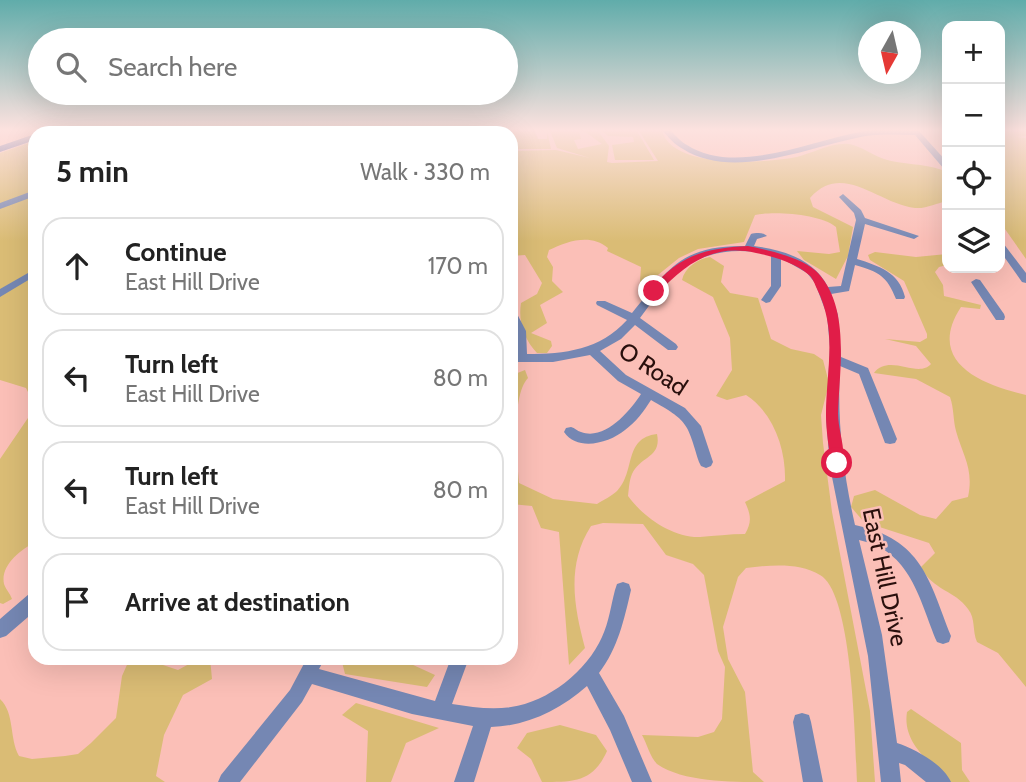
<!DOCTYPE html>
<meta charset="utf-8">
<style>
:root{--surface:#fff;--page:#f6f6f6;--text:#222;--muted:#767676;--line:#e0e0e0}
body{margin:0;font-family:Cabin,sans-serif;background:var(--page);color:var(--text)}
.controls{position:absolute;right:21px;top:21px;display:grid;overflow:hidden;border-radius:14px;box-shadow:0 7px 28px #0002}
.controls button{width:63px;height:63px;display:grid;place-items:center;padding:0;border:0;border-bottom:2px solid var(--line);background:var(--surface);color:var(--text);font:35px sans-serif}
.compass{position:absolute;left:858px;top:21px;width:63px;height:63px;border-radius:50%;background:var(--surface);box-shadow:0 7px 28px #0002;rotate:188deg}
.stop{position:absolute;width:21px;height:21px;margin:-16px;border:5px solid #e11d48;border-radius:50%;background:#fff}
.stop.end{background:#e11d48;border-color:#fff;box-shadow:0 2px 7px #0008}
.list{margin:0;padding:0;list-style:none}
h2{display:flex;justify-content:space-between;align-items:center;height:91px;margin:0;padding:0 28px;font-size:30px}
h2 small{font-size:23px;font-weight:400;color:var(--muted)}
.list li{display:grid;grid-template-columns:46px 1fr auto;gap:21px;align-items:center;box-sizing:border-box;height:98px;margin:0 14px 14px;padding:0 14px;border:2px solid var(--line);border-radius:21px}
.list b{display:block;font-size:26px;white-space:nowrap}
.list p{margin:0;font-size:23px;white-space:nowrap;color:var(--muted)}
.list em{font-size:23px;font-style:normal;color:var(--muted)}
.icon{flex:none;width:38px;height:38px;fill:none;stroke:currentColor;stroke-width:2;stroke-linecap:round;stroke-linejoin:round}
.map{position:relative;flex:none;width:1026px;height:782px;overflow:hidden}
.search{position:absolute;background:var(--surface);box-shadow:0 7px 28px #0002;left:28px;top:28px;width:490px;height:77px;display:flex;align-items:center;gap:18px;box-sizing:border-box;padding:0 24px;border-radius:38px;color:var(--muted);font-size:26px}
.panel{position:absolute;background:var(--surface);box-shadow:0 7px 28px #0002;left:28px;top:126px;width:490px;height:539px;border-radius:21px}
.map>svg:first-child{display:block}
.green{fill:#dabc75}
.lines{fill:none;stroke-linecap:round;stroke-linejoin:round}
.minor{fill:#7587b3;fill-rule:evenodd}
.major{fill:#2d4695;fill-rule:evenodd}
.route{fill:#e11d48}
.labels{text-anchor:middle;stroke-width:5;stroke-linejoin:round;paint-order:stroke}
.street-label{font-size:24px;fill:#290f0c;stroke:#fbbfb7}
</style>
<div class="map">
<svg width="1026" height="782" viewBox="0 0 1026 782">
<rect width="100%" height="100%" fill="#fbbfb7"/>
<path class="green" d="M508,131H534L538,139H547V131L551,149H511V133Z
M550,131H579L581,139L574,140L578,149L602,144L584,131H598L609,146L607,162L612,163L658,161L639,131H662C673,170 766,163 797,157C813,153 832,142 849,144C861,146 872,155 884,159C903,165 923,163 942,170L947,174V201C937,203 926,209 915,208C878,204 843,161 810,198L813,207L853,227L848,256L836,279L804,260L797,251L829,254L840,252L836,227C820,214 775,211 755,215L744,242L698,249L679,258L643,287L640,281L641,267L607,251L608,248C591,233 567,241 549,250L547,257L553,267L552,281L563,292L540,305L547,323L531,333L551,341L552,346L547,353H537C524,339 518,322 521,303L537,294L542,283L525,255L511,256V151L556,150L590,158L557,148Z
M602,131H637L654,160H615L612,145L634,142L633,137L608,136Z
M1000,131H1026V136L1016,137L1026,138V259L1000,222Z
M35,141V542C21,550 0,565 4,584C6,590 10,593 12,599L3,604L0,603V459L30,415L32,400L26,388L0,380V153Z
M875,252L916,257L947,254V265L939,267L935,272L943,285L944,296L981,305L980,309L961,307C925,362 982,385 1026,395V687L998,653L977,642C972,631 976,619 968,609C955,590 933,591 921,567L935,553L929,543L864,522L851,507L854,496L875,490L920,515L936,519L952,501L968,497C974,469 963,456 956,431C953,420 954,408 950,397L916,379L874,373C889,353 918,379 931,364L916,346L885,339L920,342L927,338V334L904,281L870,260L868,255Z
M710,257L724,266L721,282L730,293L758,298L771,339L791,349L814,354L823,360L829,383L821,415L823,443L832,512L870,711L875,782H857C855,743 853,593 820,575C799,562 770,565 746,568L738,577L723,627L728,659L745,692L753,772L764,782C730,782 683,782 657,764C650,757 647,744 642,735L698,737L714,732L722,719L725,667L718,651L704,575L693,564L666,555L643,524L603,523L591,526C566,565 574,607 585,648L569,665L559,532L541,528L532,506L511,504L512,381L515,374L525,370L528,378C511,396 517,458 519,483L553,499L597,504C603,500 612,496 617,491C636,472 623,438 657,434C662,458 640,456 632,474C629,481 629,489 628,496C643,517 673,538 700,537C715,536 729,534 745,534C752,522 751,515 745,502L785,481C786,450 774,413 746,395L727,400L716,396L732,370L730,338L713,297L682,280C685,267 698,259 710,257Z
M130,658H160L163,665L178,670L200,658H210L212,679L183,695L164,735L156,776L165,782H0V699C15,713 9,738 19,756L32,759L65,756L78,754L91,743L116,718L122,676Z
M341,658H398L435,675L427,687L345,674Z
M356,703L439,728L406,743L391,782H366L368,731L342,715Z
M911,709L961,743L962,770L970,782H950C930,762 902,743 907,712Z
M560,725L596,735L607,751C593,782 575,782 542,782L531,759L517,748L527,733Z"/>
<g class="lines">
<path class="minor" d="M663,131H671C676,136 681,142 687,145C735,176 810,141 860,132C879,129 900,131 919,131L947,162V169H944L915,135C895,135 875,133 856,138C804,149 732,180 683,149C675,145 668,137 663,131Z
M35,190V196L0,209V203Z
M843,194L861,210L865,218L919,236L914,239L865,224L857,259C879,266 899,272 905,297L904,299H896C887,276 879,272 855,265L849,291L831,294L838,315L841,357L868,368L897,439L895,443L890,444L885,443L859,374L840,366C837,421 843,472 855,525C922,539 929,580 951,636L949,642L943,644L937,642C919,599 911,551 859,540L882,635L897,743C915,749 943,764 951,782H926L905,765L899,763L901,782H881L868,656L830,467L826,417L830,348L827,315L815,283L807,273L781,258V286L770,302L766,303L761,300L771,286V255C735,246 696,252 670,279C659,291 650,305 640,318L676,344L678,347L676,350H668L635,325L621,339L600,351L626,375L685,408L701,426L713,462L711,466L706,468L701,466L699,462C687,422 688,421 651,400C644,411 636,422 625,430C609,443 578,452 564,432L566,428L571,427C575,428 577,431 581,432C605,441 630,411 641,394L618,381L590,355L553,362H511V354H515L511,309L515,310L526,331L527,354C565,354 600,350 627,320L597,305L596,303L597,301H605L632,313C668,269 682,245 745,246L751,234C755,233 764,232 767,236L757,239L754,246C783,250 814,259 828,287L841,286L856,220L854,213L839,197Z
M1000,242L1003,243L1026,273V283L1022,282L1000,251Z
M35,269V276L0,297V289Z
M976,279L980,280L1004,314L1005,317L1004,320H996L971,282Z
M623,582L629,584L631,590C624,620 618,648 599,673L624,716L652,782H632L610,730L587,686C560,710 527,726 491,727L474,782H454L473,726L412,714L312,684L302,702L240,782H218L221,775L290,690L307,658H325L319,669L435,701L451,658H469L452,704C472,707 491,710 511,707C548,702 587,671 602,637C609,622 611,605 615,590L617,584Z
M35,592V611L6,636L0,638V619L29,594Z
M802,713L809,715L811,722L823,782H803L793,722L795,715Z"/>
<path class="major" d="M42,131H55L41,133Z
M35,134V140L0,152V146Z"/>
</g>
<linearGradient id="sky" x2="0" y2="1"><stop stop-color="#60acaa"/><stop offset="0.54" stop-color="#fde2df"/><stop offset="1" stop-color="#fde2df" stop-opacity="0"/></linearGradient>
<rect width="1026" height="241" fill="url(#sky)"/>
<path class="route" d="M748,246C768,250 804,258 818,273C851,309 839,371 838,414C838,430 847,451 842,467H833L831,463C829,448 826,431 826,415C826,371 838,331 817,289C815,285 813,278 809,275C796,263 772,256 756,253C712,243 685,265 658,293L649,291C678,256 704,248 748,246Z"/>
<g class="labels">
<g class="street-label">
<text transform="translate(653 369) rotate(33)" y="8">O Road</text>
<text transform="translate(885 577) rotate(78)" y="8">East Hill Drive</text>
</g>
</g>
</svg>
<div class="controls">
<button>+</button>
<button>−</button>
<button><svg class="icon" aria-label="locate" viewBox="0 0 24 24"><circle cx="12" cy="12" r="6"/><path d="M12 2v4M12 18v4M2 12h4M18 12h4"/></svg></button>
<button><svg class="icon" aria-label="layers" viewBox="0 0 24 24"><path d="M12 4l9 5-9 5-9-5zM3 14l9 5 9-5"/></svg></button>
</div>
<svg class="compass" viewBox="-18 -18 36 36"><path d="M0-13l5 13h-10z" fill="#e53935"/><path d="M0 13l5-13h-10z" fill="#767676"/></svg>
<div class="stop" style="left:837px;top:463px"></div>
<div class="stop end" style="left:654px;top:291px"></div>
<div class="search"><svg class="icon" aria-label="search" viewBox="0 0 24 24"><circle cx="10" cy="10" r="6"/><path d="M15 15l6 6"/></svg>Search here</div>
<section class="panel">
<h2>5 min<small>Walk · 330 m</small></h2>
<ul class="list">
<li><svg class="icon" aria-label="ahead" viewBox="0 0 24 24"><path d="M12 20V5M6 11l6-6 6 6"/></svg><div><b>Continue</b><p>East Hill Drive</p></div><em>170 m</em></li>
<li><svg class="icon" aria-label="left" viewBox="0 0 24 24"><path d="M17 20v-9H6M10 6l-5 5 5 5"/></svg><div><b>Turn left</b><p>East Hill Drive</p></div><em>80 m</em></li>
<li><svg class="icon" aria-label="left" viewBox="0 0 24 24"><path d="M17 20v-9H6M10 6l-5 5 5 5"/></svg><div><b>Turn left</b><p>East Hill Drive</p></div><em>80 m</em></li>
<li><svg class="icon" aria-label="arrive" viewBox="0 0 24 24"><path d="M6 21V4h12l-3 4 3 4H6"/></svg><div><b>Arrive at destination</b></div></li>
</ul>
</section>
</div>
